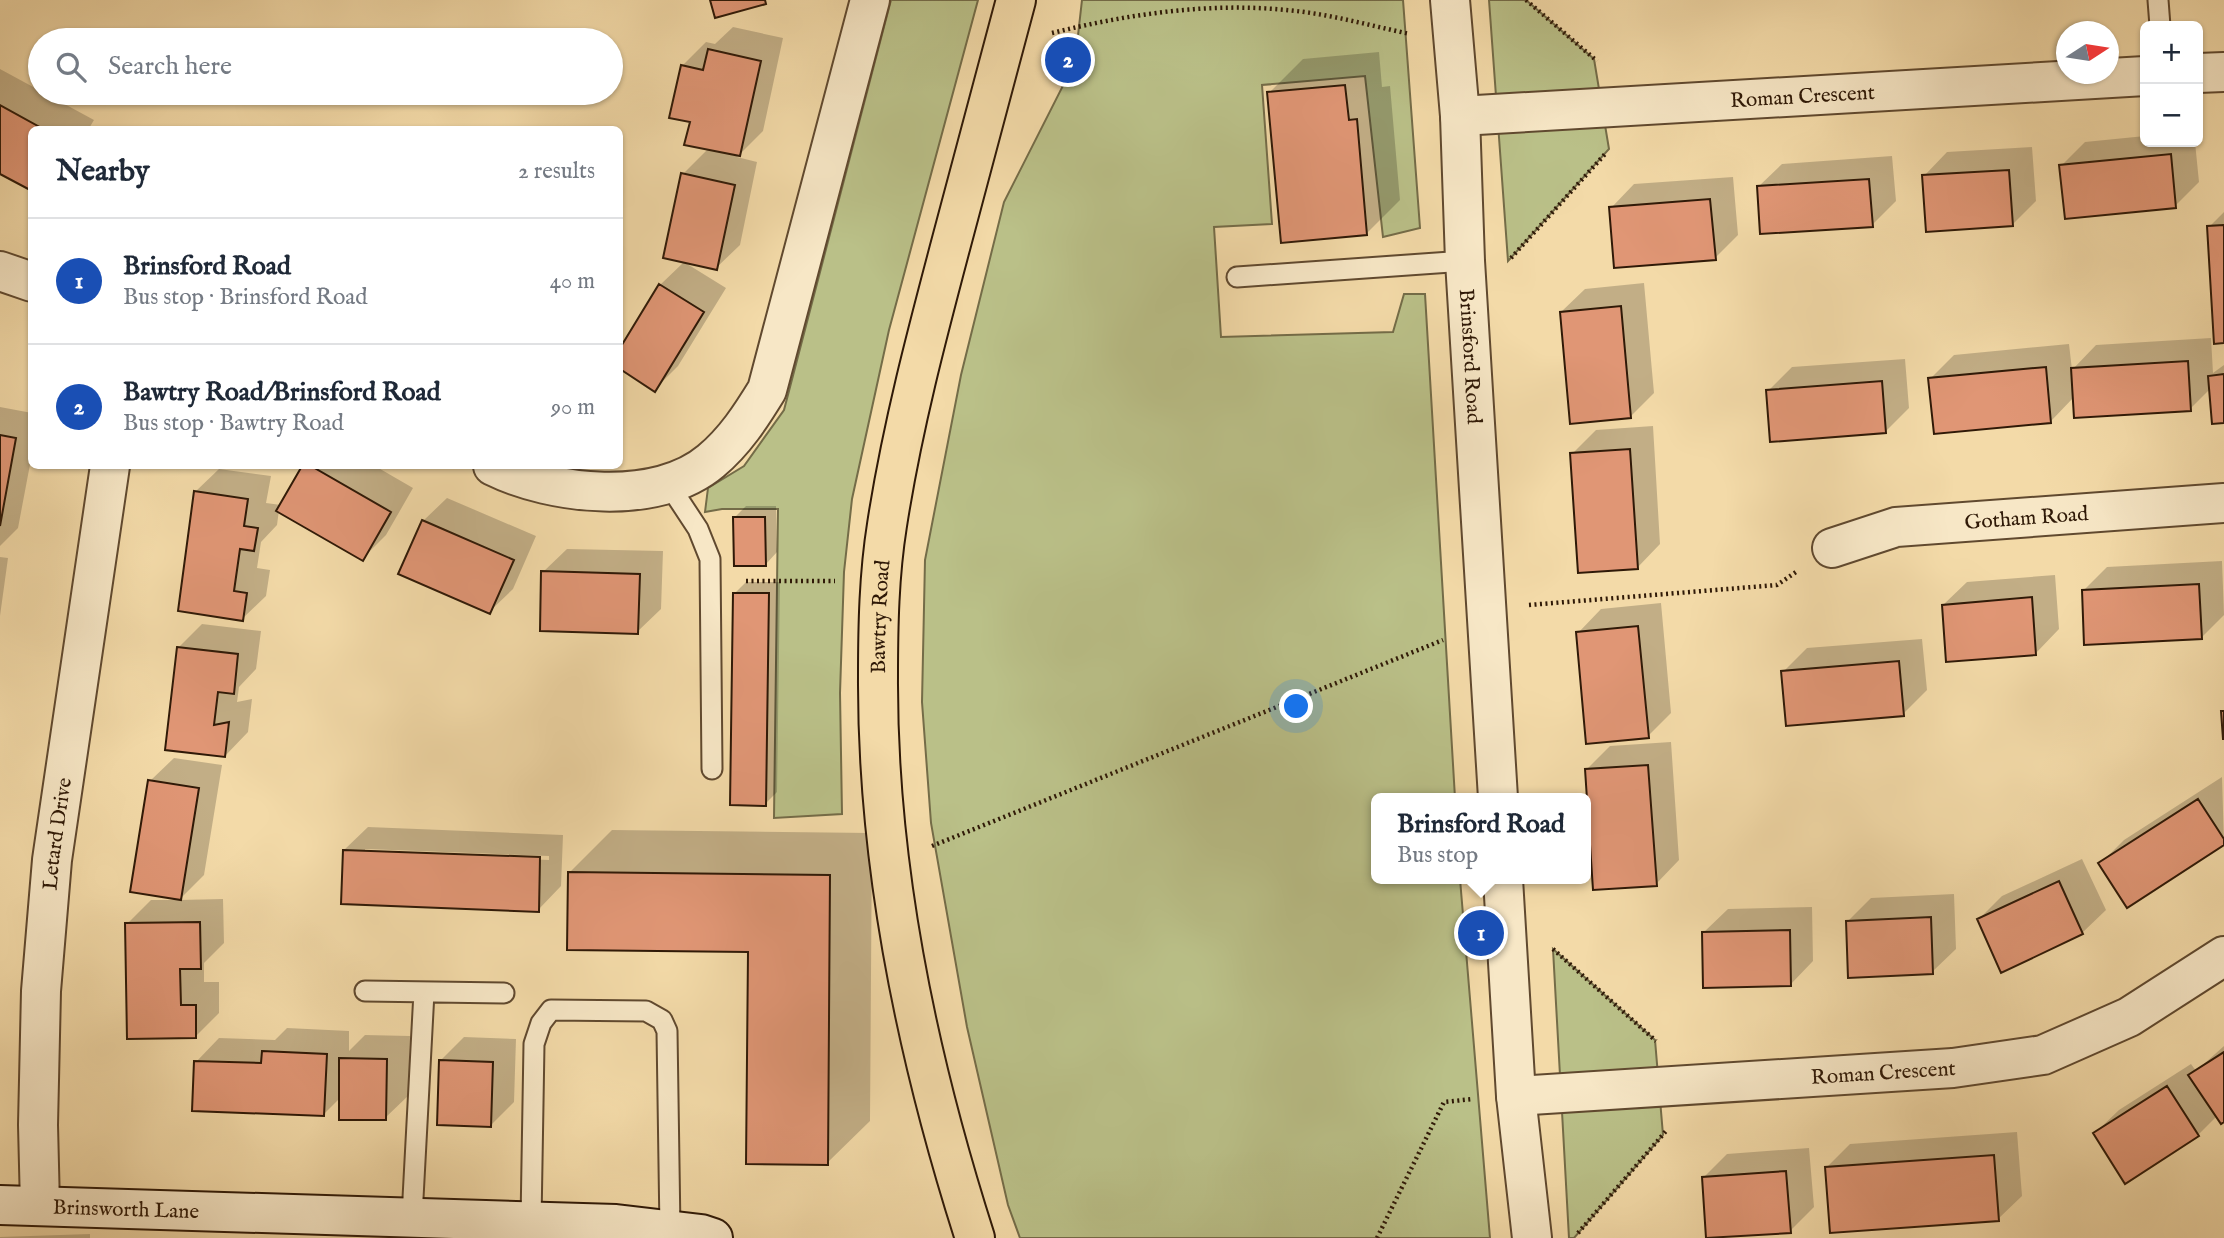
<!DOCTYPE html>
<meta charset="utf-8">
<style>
:root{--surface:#fff;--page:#f2f2f3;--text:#1f2937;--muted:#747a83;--line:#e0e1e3;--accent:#2563eb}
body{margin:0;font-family:"IM FELL English",serif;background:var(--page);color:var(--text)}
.controls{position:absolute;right:21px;top:21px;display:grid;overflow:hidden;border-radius:10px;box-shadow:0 2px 5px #0004}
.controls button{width:63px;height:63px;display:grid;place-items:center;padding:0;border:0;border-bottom:2px solid var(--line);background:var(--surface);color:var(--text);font:35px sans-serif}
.compass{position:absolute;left:2056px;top:21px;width:63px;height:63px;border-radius:50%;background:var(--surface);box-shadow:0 2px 5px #0004;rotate:78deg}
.you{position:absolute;left:1297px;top:707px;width:24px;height:24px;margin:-18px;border:5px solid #fff;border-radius:50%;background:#1a73e8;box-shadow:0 0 0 10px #1a73e833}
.badge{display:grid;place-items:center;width:46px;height:46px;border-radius:50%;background:var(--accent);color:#fff;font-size:23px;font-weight:700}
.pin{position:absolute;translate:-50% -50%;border:4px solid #fff;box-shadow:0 2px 7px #0006}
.popup{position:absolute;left:1371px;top:793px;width:220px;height:91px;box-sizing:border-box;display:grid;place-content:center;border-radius:10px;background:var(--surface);filter:drop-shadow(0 2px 5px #0005);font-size:23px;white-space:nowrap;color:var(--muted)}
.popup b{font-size:26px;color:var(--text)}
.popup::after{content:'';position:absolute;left:50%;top:100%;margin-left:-14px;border:14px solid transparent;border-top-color:var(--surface)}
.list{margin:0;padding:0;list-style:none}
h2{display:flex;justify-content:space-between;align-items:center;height:91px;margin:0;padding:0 28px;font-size:30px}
h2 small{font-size:23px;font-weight:400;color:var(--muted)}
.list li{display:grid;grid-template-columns:46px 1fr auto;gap:21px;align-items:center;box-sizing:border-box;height:126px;padding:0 28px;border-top:2px solid var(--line)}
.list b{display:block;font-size:26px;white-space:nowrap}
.list p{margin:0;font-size:23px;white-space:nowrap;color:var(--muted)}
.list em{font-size:23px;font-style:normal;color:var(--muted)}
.icon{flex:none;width:38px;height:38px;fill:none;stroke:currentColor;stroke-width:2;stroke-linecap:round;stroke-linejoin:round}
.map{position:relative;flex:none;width:2224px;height:1238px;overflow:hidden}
.search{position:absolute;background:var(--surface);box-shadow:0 2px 5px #0004;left:28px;top:28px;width:595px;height:77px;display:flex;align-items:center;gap:18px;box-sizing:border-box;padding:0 24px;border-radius:38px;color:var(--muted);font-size:26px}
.panel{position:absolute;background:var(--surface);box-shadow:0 2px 5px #0004;left:28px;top:126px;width:595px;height:343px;border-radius:10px}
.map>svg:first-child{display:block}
.green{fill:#bac088;stroke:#746c48;stroke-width:2}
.shadow{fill:#0003;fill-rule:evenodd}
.building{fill:#e09675;stroke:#2f1907;stroke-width:2}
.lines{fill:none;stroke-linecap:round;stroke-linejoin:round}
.lane-casing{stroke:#60492f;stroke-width:23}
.street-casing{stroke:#60492f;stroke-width:42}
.secondary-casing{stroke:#2f1907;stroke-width:42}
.primary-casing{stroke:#2f1907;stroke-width:42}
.path{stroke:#2f1907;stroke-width:4.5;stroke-dasharray:2 3.5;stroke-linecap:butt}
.lane{stroke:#f7e7c6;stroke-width:19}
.street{stroke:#f7e7c6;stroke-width:38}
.secondary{stroke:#f7e7c6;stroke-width:38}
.primary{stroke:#f3daa8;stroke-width:38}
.labels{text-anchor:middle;stroke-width:7;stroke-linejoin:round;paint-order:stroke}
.street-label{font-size:21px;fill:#2f1907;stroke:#f7e7c6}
</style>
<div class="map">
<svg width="2224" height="1238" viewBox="0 0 2224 1238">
<rect width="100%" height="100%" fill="#f3daa8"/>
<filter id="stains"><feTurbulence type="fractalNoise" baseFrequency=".00286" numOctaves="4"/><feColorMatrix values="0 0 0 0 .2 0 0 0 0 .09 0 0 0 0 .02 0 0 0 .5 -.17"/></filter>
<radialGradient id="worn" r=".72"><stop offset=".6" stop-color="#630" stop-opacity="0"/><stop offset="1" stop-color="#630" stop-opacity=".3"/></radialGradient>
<path class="green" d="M891,0H978L889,330L852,499L844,572L840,693L842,814L774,818L778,509H722L705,512L708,488L744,466L784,410Z
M1082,0H1403L1420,228L1383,237L1365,76L1262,85L1272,224L1214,227L1221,337L1393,332L1404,294H1425L1455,798H1376V879H1460L1490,1238H1020L1008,1205L967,1027L931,823L922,702L925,560L961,375L1004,202L1075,62Z
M1489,0H1526L1594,59L1609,149L1508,261Z
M1553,949L1655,1040L1663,1135L1574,1238H1569Z"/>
<path class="shadow" d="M733,27L783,38L763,131L737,157L757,162L740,245L716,268L683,174L709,148L692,121L682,66L706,42L715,44Z
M1379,52L1382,87L1390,86L1400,200L1366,234L1269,93L1303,59Z
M0,69L94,120L88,130H32L0,172Z
M2145,136V142H2195L2199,182L2175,206L2061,166L2085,142Z
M2032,147L2036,201L2012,225L1924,176L1947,152Z
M1892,156L1896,201L1872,225L1758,187L1782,164Z
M1733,177L1738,235L1715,258L1611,208L1634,184Z
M2224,212V341L2209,227Z
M684,262L726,288L678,366L655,389L620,367V351L660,285Z
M1644,283L1654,393L1631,416L1561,312L1585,289Z
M2211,338L2213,373L2224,365V421L2210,389L2190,409L2074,397L2051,421L1930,379L1954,355L2069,344L2072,370L2096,345Z
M1905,359L1909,408L1885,432L1768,391L1792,367Z
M0,407L32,413V454L18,528L0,546Z
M1653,426L1660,544L1637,568L1572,454L1596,430Z
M304,466H375L413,488L386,535L363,558L279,510L277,525L261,542L257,568L270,570L266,596L242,619L195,492L219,469L271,476L266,503L281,505Z
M447,498L536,536L513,589L489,612L423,521Z
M746,506H776L777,552L766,564L734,518Z
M567,549L663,551L661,609L637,632L543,572Z
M0,557L8,558L0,616Z
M2222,561L2224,615L2201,638L2084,590L2107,567Z
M2055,575L2059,629L2036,653L1943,605L1967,582Z
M746,582H780L777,792L765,804L735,593Z
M1661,603L1671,713L1648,736L1578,633L1601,609Z
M202,624L261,631L256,669L239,687L237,702L252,699L248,732L225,756L178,648Z
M1922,639L1927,690L1903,714L1783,672L1807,648Z
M1671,742L1679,860L1656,884L1587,769L1610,746Z
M174,758L222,765L204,875L179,900L223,899L224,943L204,963V982H219V1013L196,1036L127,924L151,900H178L150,781Z
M2222,777L2224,843L2101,863L2124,840Z
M368,827L563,835L561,886L538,910L344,850ZM365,849L549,856V860L365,852Z
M612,830L872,833L870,1121L827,1163L750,950L569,873Z
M2082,859L2106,910L2082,933L1979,919L2002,896Z
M1954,894L1956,949L1932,972L1848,921L1871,898Z
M1812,907L1813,961L1790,985L1704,932L1728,909Z
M287,1028L349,1031V1051L365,1035L410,1036L409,1095L385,1118L341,1097L323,1115L196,1062L219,1038L275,1040Z
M464,1037L516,1039L514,1102L490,1126L441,1060Z
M2224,1046V1120L2217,1116L2198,1135L2095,1133L2119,1110L2191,1064L2196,1071Z
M2017,1132L2022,1196L1998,1219L1827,1167L1850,1144Z
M1809,1148L1814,1207L1790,1231L1704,1177L1727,1154Z
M90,1234V1238H0V1237Z"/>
<path class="building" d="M710,0H765L766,4L715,18Z
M708,49L761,61L740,156L684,145L690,122L669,118L681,65L703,70Z
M1345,85L1349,120L1357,119L1367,235L1281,243L1267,92Z
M0,105L45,130H32V191L0,174Z
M2171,154L2176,208L2065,219L2059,165Z
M2009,170L2013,226L1926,232L1922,175Z
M681,173L735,185L717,270L663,258Z
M1869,179L1873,227L1760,234L1757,186Z
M1710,199L1716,260L1614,268L1609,207Z
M2224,225V343L2214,344L2207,226Z
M659,284L704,312L655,392L620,369V348Z
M1621,306L1631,418L1570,424L1560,312Z
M2188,361L2191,411L2074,418L2071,368Z
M2046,367L2051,423L1934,434L1928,378Z
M2224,374V423L2212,424L2208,376Z
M1882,381L1886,433L1770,442L1766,390Z
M0,435L16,438L0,526Z
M1630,449L1638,569L1578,573L1570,453Z
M302,466H311L391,512L363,561L276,511Z
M194,491L248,499L244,526L258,528L254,551L240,549L234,591L247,593L243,621L178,611Z
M733,517H765L766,566H734Z
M422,520L514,560L490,614L398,574Z
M541,571L640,574L638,634L540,631Z
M2199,584L2202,639L2084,645L2082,590Z
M733,593H769L766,806L730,805Z
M2032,597L2036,655L1946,662L1942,605Z
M1638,626L1649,738L1586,744L1576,632Z
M177,647L238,654L234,694L218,692L214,725L229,722L225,757L165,750Z
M1899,661L1904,716L1786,726L1781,671Z
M2221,711H2224V739H2223Z
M1648,765L1657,886L1593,890L1585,769Z
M148,780L199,788L181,900L130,892Z
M2198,799L2224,839V845L2127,908L2098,863Z
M343,850L540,857L539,912L341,904Z
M568,872L830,875L828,1165L746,1164L748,952L567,950Z
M2059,881L2083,934L2001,973L1977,919Z
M1931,917L1933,974L1848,978L1846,921Z
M200,922L201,969H180L181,1005H196V1038L127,1039L125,923Z
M1790,930L1791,986L1703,988L1702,932Z
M262,1051L327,1054L324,1116L192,1111L194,1061L261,1063Z
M2224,1052V1122L2221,1124L2188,1075Z
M339,1058L387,1059L386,1120H339Z
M439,1060L493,1062L491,1127L437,1125Z
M2167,1086L2199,1136L2125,1184L2093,1133Z
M1994,1155L1999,1221L1830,1233L1825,1167Z
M1786,1171L1791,1233L1706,1238L1702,1177Z"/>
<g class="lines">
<defs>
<path id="lane" d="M2158,0L2160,26
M1237,277L1465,261
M669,485L698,529L710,559L712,769
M365,991L504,993
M412,1217L424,992
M531,1221L534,1044L541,1023L551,1010L646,1011L662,1020L667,1031L670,1230"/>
<g id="street">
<path id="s1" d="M1450,0L1460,116L1465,261L1498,798"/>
<path d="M2198,73L2224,72"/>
<path id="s2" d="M1460,116L2145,76"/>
<path d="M0,271L32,282"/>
<path d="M493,466C552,495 657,507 711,461C735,441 751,416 767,390L870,0"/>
<path id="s3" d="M1832,548L1896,527L2224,503"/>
<path d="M1503,879L1516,1096L1532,1238"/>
<path id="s4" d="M1516,1096L1953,1068L2043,1055L2129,1017L2224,956"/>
<path id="s5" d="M40,1206L38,1125L41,991L52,860L110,466"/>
</g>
<g id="secondary">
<path id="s6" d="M0,1205L616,1224L701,1234L713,1238"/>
</g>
<g id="primary">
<path id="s7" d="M975,1238C917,1057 877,868 878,677C878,626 879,575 887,525C902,428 927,334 952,240C973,160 994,80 1016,0"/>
</g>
</defs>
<use href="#lane" class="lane-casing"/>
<use href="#street" class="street-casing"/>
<use href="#secondary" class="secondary-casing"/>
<use href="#primary" class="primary-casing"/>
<path class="path" d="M1526,0L1597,61
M1052,33C1137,12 1224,0 1311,13C1344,18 1377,27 1410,34
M1511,258L1606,153
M746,581H835
M1529,605L1777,585L1796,572
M932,846L1443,640
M1553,949L1656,1041
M1578,1233L1666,1131
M1377,1238L1444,1102L1473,1099"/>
<use href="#lane" class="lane"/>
<use href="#street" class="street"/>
<use href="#secondary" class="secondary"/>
<use href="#primary" class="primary"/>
</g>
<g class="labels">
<g class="street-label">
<text dy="7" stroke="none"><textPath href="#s2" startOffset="343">Roman Crescent</textPath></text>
<text dy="7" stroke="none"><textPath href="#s1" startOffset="357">Brinsford Road</textPath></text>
<text dy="7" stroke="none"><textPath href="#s3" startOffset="198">Gotham Road</textPath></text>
<text dy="7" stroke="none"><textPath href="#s7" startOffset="632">Bawtry Road</textPath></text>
<text dy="7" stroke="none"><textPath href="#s5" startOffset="373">Letard Drive</textPath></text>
<text dy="7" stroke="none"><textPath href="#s4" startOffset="368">Roman Crescent</textPath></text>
<text dy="7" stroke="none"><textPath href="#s6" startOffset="126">Brinsworth Lane</textPath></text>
</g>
</g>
<rect width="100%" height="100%" filter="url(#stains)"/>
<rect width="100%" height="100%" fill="url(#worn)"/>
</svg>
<div class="controls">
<button>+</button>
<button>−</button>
</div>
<svg class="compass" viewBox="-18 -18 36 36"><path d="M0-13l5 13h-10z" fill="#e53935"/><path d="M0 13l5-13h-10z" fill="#747a83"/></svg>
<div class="you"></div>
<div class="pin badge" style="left:1481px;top:933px;background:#1a4fb4">1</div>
<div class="popup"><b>Brinsford Road</b>Bus stop</div>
<div class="pin badge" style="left:1068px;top:60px;background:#1a4fb4">2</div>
<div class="search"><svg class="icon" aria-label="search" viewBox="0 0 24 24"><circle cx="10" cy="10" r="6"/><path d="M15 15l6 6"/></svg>Search here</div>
<section class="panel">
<h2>Nearby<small>2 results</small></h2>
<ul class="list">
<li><span class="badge" style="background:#1a4fb4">1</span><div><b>Brinsford Road</b><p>Bus stop · Brinsford Road</p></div><em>40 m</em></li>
<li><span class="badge" style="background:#1a4fb4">2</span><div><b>Bawtry Road/Brinsford Road</b><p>Bus stop · Bawtry Road</p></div><em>90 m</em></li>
</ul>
</section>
</div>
